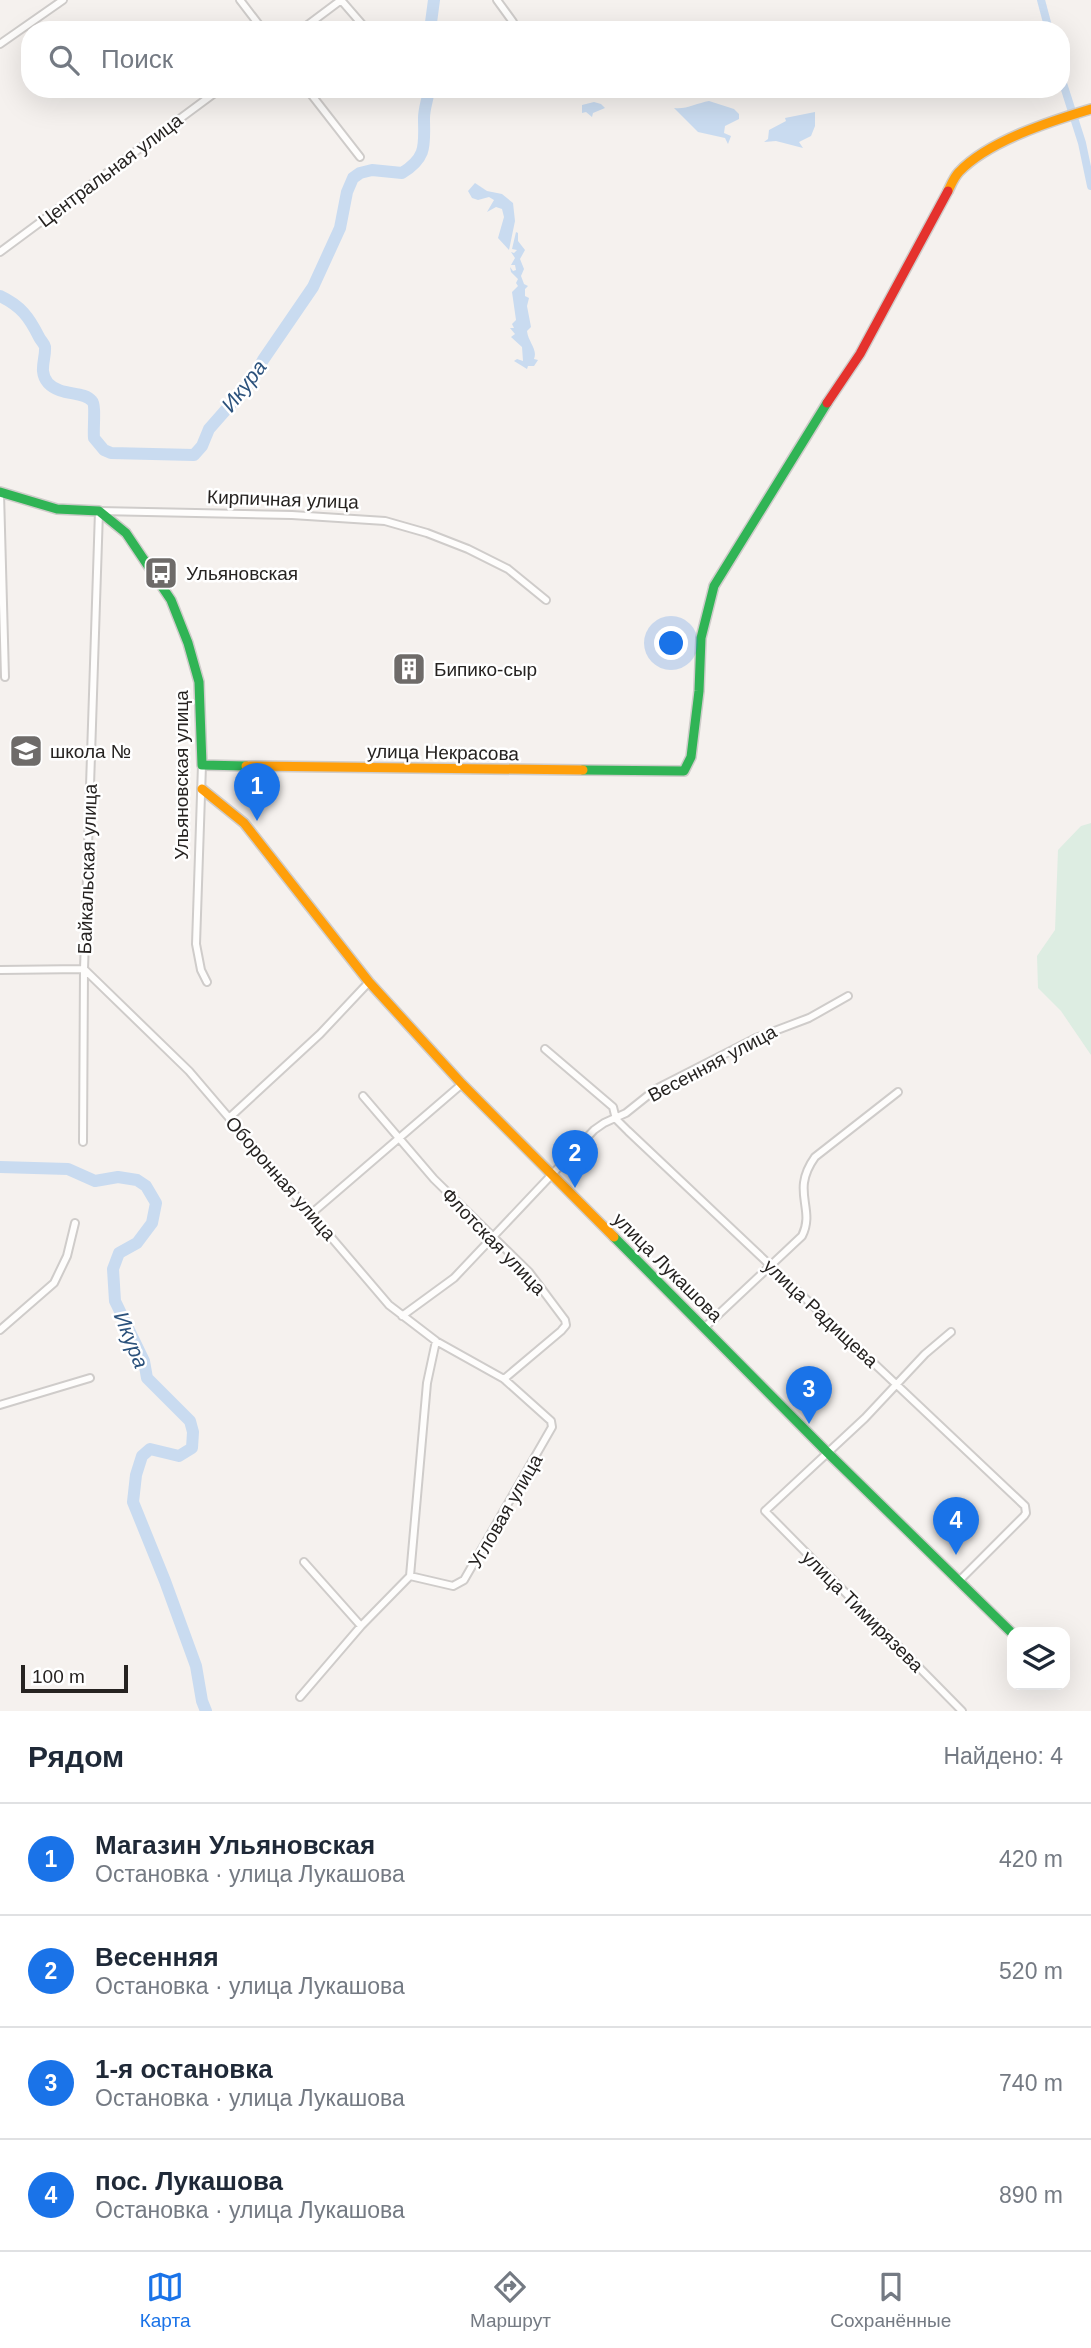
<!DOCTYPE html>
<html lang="ru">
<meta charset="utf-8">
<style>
:root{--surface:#fff;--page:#f2f2f3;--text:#1f2937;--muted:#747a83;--line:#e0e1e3;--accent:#1a73e8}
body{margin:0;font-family:Helvetica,sans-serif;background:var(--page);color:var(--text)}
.controls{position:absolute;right:21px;bottom:21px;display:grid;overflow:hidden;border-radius:14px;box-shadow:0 7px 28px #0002}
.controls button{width:63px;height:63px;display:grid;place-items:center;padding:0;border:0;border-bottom:2px solid var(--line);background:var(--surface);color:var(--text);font:35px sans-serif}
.scale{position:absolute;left:21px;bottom:18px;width:107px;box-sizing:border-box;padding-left:7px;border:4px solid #262321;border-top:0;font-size:19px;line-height:24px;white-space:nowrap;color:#262321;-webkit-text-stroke:5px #fff;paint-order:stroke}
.you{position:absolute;left:672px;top:644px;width:24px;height:24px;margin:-18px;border:5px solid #fff;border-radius:50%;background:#1a73e8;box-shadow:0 0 0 10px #1a73e833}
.badge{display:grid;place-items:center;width:46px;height:46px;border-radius:50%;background:var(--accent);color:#fff;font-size:23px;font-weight:700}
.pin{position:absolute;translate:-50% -58px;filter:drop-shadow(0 2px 4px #0008)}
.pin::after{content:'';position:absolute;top:37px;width:24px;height:21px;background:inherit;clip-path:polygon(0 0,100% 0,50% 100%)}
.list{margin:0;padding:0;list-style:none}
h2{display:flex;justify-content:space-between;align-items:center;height:91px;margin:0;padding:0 28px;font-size:30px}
h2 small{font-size:23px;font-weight:400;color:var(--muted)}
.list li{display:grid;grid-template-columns:46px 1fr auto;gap:21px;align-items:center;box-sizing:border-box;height:112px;padding:0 28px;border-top:2px solid var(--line)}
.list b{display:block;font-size:26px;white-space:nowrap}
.list p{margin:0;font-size:23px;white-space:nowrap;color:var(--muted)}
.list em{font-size:23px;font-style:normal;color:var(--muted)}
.icon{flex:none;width:38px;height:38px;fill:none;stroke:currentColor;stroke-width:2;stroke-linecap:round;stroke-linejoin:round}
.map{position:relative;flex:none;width:1091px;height:1711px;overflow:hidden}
.search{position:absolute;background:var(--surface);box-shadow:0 7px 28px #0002;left:21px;right:21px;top:21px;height:77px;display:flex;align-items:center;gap:18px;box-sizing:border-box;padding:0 24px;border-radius:28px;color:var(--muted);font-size:26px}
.sheet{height:539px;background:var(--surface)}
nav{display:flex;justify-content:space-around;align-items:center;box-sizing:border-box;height:98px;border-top:2px solid var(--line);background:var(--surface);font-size:19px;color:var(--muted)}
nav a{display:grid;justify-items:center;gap:4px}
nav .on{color:var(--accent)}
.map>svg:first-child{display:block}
.green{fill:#ddede2}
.water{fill:#c9dbf0}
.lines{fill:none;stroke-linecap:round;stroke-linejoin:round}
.canal{stroke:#c9dbf0;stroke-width:8}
.river{stroke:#c9dbf0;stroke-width:12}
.street-casing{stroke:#cfccca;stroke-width:10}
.fast-casing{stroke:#cfccca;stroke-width:12}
.slow-casing{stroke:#cfccca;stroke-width:12}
.jam-casing{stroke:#cfccca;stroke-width:12}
.street{stroke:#fefdfc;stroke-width:6}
.fast{stroke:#30b455;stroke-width:9}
.slow{stroke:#ff9f0a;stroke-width:9}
.jam{stroke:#e5322d;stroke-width:9}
.labels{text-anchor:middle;stroke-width:5;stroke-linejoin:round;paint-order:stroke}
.street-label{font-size:19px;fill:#262321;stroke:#fff}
.poi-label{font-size:19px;fill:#262321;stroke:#fff;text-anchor:start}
.water-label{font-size:21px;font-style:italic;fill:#2c527c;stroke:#fff}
</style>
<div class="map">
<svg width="1091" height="1711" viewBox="0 0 1091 1711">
<rect width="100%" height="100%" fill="#f5f1ee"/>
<path class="green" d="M1091,823V1055L1061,1011L1038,988L1037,956L1055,930L1058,850L1081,826Z"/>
<path class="water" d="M709,101L734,109L739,114V119L725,126L724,133L731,136L728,144L725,138L698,132L674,108C685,110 697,103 709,101Z
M594,102L601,104L605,108L593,113L592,117L586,112L582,113V105Z
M815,112V126L811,136L799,142L803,148L776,141L764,142L768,139L769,130L786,121L785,118Z
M475,183L487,191L502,194L513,203L515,221L509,250L498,238L504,217L502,209L496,207L487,212L494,200L489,197L478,200L472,198L468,191Z
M516,232L518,233V241L525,250L520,259L524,269L521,276L524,284L528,286L525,289V296L529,298L527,306L531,327L527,331C528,342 538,349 534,359L538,360L534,366H528L527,369L514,361L517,359L523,361L522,347L511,337L515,334L510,328H514L512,324L516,320L512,292L518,286L516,283L518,279L511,272L510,267L513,271L516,270L515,265H511L515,258L511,252L514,253L517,250L512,249Z"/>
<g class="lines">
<path class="canal" d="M1041,0L1049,30
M1061,77L1082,143L1091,186"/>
<path class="river" d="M430,30L434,0
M0,296C21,306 29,317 39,337C41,341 44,343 45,347C46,359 38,371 48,383C61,397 83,390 92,401C96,405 93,430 94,438L104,450L111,453L194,455L202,446L209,429L253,379L263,360L313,287L340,228L347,192L353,178L360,173L372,170L402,173C428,157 424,144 424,118C424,108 428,99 429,89
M0,1167L68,1169L95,1181L118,1177L137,1180L146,1186L156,1203L152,1223L137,1243L119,1253L113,1269L115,1301L144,1361L147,1378L190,1421L193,1432L192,1448L179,1456L150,1449L142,1456L136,1475L133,1502L165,1581L196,1666L202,1701L206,1711"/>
<defs>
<path id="street" d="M240,0L263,30
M341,0L367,30
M497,0L513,22
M301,30L341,0
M0,44L63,0
M307,89L360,157
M0,252L220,89
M0,493L5,677
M202,765L196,944L201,970L207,982
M0,970L84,969L189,1071L389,1305L436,1341L504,1379L551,1421L552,1427L464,1580L453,1586L410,1576
M545,1049L613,1107L616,1119L628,1131L1025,1506L1026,1513L1024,1516L959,1581
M363,1096L434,1179L529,1272L565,1320L566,1325L561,1331L504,1379
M229,1118L320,1034L369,982
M83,1142L84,969L99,511L292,515L385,521L427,533L468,549L508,569L546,600
M312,1213L462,1084
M402,1316L454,1278L594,1130L604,1123L626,1113L656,1089L756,1038L809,1018L848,996
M704,1328L802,1236C816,1208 790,1192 815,1157L898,1092
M0,1330L54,1283L67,1256L75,1223
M951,1332L925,1354L865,1418L765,1511L962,1711
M0,1405L90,1378
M304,1562L361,1626
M300,1697L361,1626L410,1576L427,1383L436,1341"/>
<path id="fast" d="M0,492L57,509L99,511L126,533L171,600L188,643L199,682L202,765L246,766
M583,770L684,771L691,757L699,691L701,638L714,586L827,403
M614,1237L828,1453L1012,1633"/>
<path id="slow" d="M948,191C951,185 954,177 959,172C988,141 1051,121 1091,109
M246,766L583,770
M202,789L244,823L369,982L462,1084L614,1237"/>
<path id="jam" d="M827,403L860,354L948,191"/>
</defs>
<use href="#street" class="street-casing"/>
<use href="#fast" class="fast-casing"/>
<use href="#slow" class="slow-casing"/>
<use href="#jam" class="jam-casing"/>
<use href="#street" class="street"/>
<use href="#fast" class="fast"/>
<use href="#slow" class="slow"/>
<use href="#jam" class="jam"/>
</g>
<defs>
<symbol id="bus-square" viewBox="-11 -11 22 22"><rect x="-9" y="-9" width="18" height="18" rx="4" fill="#6e6b69" stroke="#fff"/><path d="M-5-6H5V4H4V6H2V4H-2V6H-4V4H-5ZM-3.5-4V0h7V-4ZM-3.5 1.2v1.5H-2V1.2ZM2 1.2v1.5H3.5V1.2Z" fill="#fff"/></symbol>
<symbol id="building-square" viewBox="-11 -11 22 22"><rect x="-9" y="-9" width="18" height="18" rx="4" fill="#6e6b69" stroke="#fff"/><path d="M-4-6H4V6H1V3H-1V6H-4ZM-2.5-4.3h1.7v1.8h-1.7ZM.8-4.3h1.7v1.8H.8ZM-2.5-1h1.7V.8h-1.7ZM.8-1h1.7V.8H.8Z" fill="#fff"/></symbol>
<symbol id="school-square" viewBox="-11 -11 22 22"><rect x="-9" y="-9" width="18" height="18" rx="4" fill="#6e6b69" stroke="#fff"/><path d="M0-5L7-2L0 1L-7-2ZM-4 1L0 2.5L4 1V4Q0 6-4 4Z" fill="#fff"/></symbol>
</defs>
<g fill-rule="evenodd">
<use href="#bus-square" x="142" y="554" width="38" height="38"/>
<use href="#building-square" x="390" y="650" width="38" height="38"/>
<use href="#school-square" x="7" y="732" width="38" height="38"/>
</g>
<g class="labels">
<g class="street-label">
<text transform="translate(110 170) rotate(-37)" y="7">Центральная улица</text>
<text transform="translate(283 499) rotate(2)" y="7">Кирпичная улица</text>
<text transform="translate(443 752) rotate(1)" y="7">улица Некрасова</text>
<text transform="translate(181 775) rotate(-90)" y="7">Ульяновская улица</text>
<text transform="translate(87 869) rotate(-88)" y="7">Байкальская улица</text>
<text transform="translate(712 1063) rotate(-28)" y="7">Весенняя улица</text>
<text transform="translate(281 1178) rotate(49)" y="7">Оборонная улица</text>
<text transform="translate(494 1241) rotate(46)" y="7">Флотская улица</text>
<text transform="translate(668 1267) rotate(45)" y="7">улица Лукашова</text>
<text transform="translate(821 1313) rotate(43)" y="7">улица Радищева</text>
<text transform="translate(505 1511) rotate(-60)" y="7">Угловая улица</text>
<text transform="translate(863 1611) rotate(45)" y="7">улица Тимирязева</text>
</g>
<g class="poi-label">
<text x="186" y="580">Ульяновская</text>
<text x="434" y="676">Бипико-сыр</text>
<text x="50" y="758">школа №</text>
</g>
<g class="water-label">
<text transform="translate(244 386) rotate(-52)" y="7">Икура</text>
<text transform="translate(131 1340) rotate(68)" y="7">Икура</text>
</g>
</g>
</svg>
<div class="controls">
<button><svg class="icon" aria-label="layers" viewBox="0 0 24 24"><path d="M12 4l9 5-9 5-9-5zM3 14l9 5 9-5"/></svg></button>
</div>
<div class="scale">100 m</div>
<div class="you"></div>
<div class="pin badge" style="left:257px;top:821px">1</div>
<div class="pin badge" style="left:575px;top:1188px">2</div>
<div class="pin badge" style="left:809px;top:1424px">3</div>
<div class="pin badge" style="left:956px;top:1555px">4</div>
<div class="search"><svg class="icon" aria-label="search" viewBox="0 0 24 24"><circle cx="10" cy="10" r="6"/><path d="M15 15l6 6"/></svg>Поиск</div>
</div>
<section class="sheet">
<h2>Рядом<small>Найдено: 4</small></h2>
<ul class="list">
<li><span class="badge">1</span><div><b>Магазин Ульяновская</b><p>Остановка · улица Лукашова</p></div><em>420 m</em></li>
<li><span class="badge">2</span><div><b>Весенняя</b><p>Остановка · улица Лукашова</p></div><em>520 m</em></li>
<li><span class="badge">3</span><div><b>1-я остановка</b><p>Остановка · улица Лукашова</p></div><em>740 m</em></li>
<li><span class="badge">4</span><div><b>пос. Лукашова</b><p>Остановка · улица Лукашова</p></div><em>890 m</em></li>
</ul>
</section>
<nav>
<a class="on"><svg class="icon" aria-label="map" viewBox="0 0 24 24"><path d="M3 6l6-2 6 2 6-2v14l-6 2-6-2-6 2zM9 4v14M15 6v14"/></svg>Карта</a>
<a><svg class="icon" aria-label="directions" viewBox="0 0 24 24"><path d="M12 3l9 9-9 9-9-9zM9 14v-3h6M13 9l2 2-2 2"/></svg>Маршрут</a>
<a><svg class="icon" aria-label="saved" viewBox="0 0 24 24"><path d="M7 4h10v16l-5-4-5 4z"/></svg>Сохранённые</a>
</nav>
